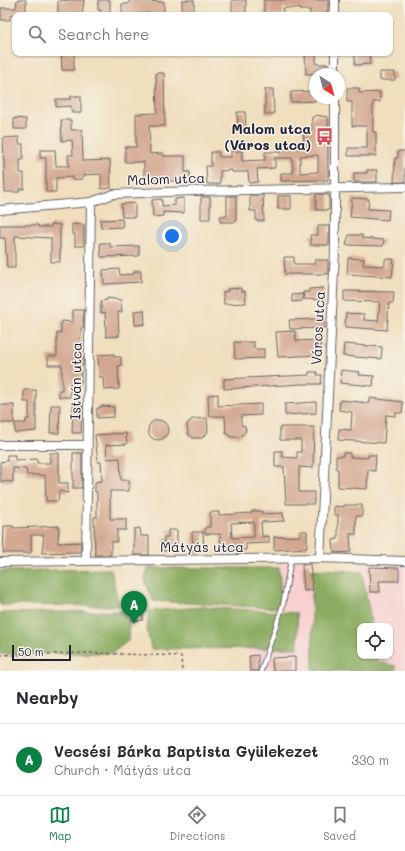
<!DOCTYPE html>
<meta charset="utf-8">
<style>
:root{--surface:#fff;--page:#f7f7f7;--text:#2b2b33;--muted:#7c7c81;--line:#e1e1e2;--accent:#0b8043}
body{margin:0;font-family:Mali,sans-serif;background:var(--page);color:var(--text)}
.controls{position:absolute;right:12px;bottom:12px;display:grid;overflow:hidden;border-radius:8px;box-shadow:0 1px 3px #0004}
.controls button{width:36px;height:36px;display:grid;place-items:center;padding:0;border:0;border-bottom:1px solid var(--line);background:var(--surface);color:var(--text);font:20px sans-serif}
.compass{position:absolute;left:309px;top:68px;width:36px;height:36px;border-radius:50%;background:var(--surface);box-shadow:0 1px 3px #0004;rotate:144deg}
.scale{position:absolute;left:12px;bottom:10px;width:59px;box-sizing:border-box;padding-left:4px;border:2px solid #22223b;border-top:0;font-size:11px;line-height:14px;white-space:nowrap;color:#22223b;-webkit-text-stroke:3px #f7f3e8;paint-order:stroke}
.you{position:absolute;left:172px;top:236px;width:14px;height:14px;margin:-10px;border:3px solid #fff;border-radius:50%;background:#1a73e8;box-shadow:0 0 0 6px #1a73e833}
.badge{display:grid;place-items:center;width:26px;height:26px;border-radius:50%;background:var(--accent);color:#fff;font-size:13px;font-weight:700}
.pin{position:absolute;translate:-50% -33px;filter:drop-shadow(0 1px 2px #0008)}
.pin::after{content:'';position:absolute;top:21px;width:14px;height:12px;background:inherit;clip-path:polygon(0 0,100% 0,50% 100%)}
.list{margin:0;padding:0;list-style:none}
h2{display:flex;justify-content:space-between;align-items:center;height:52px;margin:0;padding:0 16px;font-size:17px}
h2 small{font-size:13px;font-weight:400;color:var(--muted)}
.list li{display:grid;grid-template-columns:26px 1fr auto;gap:12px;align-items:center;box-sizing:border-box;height:72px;padding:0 16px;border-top:1px solid var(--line)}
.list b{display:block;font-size:15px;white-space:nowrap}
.list p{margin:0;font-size:13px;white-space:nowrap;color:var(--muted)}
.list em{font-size:13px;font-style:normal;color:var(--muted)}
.icon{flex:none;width:22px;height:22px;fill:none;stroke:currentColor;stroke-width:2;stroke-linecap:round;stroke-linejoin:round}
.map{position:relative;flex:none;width:405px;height:671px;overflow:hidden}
.search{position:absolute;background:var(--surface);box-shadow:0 1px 3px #0004;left:12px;right:12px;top:12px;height:44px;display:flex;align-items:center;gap:10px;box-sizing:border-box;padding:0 14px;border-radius:8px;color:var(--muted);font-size:15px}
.sheet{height:124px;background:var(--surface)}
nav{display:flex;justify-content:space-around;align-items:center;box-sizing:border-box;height:56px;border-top:1px solid var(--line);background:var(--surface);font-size:11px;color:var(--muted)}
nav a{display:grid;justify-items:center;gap:2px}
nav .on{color:var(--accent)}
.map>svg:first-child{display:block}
.built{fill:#f7d0cf}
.forest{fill:#8aac60;stroke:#56674e}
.building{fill:#d3a78f;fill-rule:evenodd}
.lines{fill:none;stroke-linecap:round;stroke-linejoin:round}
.service-casing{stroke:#6a6468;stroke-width:6}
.minor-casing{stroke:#6a6468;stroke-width:10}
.path{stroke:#6a6468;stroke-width:1.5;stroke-dasharray:3 3;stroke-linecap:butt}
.service{stroke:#fff;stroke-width:4}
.minor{stroke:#fff;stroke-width:8}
.labels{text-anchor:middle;stroke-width:3;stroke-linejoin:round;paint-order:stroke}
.poi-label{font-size:14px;font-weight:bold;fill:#22223b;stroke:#f7f3e8;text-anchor:end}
.street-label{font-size:14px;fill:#22223b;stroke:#f7f3e8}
</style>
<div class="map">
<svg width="405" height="671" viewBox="0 0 405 671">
<rect width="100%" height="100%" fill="#f7f3e8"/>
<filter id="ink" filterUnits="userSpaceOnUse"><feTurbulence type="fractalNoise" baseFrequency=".025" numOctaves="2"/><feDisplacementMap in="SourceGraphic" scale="8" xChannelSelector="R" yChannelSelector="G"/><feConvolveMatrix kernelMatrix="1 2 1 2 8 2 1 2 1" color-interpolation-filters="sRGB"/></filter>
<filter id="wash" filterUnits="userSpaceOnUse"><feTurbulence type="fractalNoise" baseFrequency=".012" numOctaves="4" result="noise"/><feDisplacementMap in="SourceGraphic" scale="16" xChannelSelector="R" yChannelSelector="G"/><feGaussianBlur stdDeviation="0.9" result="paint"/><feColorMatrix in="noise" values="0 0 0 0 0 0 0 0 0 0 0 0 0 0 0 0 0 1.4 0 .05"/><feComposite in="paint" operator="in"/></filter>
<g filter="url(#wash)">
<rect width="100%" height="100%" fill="#f0debc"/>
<path class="built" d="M311,560L313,671H248L247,648H298L297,613L276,608L281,598L278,563Z
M364,563L405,565V671H395L396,666L378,662L377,656H390V626H372L362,572Z"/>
<path class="forest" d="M148,568H279L281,598L276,608L153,601L145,581Z
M111,569L119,606L0,605V571Z
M326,569L362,572L372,626H360V656H377L378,662L396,666L395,671H313L311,570Z
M201,607L297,613L298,648L151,649L147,628L149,611Z
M125,611L129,626L128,641L112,653L0,654V613Z"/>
<g id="blocks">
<path class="building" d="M17,0H26V15H10V20H1V8H16Z
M72,0H84L82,15H58V1Z
M98,0H110V15H101V10H98Z
M129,0L164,2V15H150V13L122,15V4H129Z
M182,0H194V13H182Z
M232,0H246V15H232Z
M264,0H328V12H326V15H310V10H299V8H283V15H264Z
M61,53H74V70H62Z
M355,53H369L370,64L355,65Z
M316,54V64H328V73L306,74L305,55Z
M380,72H395V80H380Z
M156,73H164L165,126H149L150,154L163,153V156H185V172H190V181H144V162H125V147H136V114L157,113Z
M347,88H359V93L380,92V102H373V132H376V156H348V148H367V128L365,126H352V102H347Z
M265,89H273L274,114H265Z
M315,91V101L291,102V92Z
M71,96H81V113H72L71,106L56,107V99H71Z
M237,112H245L246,128H238Z
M315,115L328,117V180L281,181V173H293L292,158H275V168L257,169L258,182L249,183L248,172H232V170L220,171V184H207L206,166H211V152H219V157H231V151H242V161L265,160V152H281V142H304L303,130H312V117H315ZM318,155V172L300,173V156Z
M14,118L26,119V129H14Z
M61,120H71V130H82L83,161L110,160L111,188L101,189V174L83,175L82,179L72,180V177L56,178V192H46V158H40V150H55L56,166H69L68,155H73L72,140L62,141Z
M19,137V144H23V160H20V173H24V189H19V192H5L3,138Z
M398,151H405V182H394L395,158H398Z
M367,170H377V182H354V173H367Z
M316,194L329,195V210H316Z
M250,195H263L264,221H256V211H250Z
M227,196H236V222H220V216H227Z
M278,196H291V209H278Z
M201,197H210V219H201Z
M184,198V213L163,212V216L153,217L152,200L162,199V206L175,205V199Z
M352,198L369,199L368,209L389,210L388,220L350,217Z
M135,203V217H122L121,204Z
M122,219L123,227L101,228L100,220Z
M51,224L60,225V262H51V238L15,236V268H7L5,238H0V225H38V227H51Z
M72,224L84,225V246H75V234H72Z
M318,226H329V245H311L310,235H318Z
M349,235H362V238L384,240L383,246L346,245Z
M100,243H110V247L139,246V256L101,257Z
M284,257H294V264H315V260H328V274H285Z
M348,258L364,259L363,265L385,266V259H394L392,277L347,274Z
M119,269L120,275L134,274V271H141V282L104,284L103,270Z
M241,288V291H245L246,303L224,304L223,292L228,291L227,289Z
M323,288L324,300L304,299L303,292H309V289Z
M344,291L394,292L393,303H389L387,330L345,327L346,313L364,314V320L378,321L380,302L344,301Z
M303,294L302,301L292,302V295Z
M107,298L121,300L122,312H118L119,336L106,337L105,312L101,313V301L107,300Z
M73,310H84L83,328H81L80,352L81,356H83V365H81V383H70V397H59V390H62V365H48V356H57V333H61V321L73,322Z
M144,310L145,324L135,325L134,311Z
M324,319L325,328L290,329L289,320Z
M295,331L296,341L320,340L321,355L278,357L276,332Z
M234,342H254V349H264V358L235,359Z
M344,344L382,347L381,359L343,356Z
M114,354V357H121V366H118L119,389L104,390L103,377H99L98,355Z
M341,370L360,372L359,375L374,376L373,386L340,383Z
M309,372H317V375H322L321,384H301L224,389V379L309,375Z
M24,390H36V431L15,433V423H26V419H29V402H24Z
M218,394V406L261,404V415L241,416V425L245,426L246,431L240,437H231L226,433L225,416H209L208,395Z
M369,398L403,402L402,413H396V416L386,415L384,443L338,440L339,429L351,430L352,412L339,410L340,400L369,403Z
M316,402V413L285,415V404Z
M0,405H14V423H0Z
M51,405H60L59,433H50Z
M73,405H82L81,433H72Z
M100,406L114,407V417L97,418V408H100Z
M207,418L208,432L202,438H193L188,434L187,424L192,419Z
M148 430a10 10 0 1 1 20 0a10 10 0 1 1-20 0Z
M280,427H314L313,468L299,467V492H314V504H286L284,467H275V451H282V457L297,458V452H301V440H280Z
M126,433L127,444L106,445L107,459L120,458L121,480H129V491H110V519H126V530H117V542H111V555H95L94,517H97V492H95V482L102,481L101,462H98L95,435Z
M50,453H59V483H68V493L59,491L58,501H46L45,475H27L26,469L13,468V482L0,481V462L7,461V455H15V460L37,459V463H50Z
M73,453H82V488H73Z
M343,453H350V457L368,458V455H376L375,471L368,470L367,489L338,487V469H336V456H343Z
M344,505H362V516H356V534H350L351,552L334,553L333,540L338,539V515H334V506L344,507Z
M252,511H262V514L283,513L284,521L261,522L262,537L269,536V543L246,544V550L221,551L220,534H205V527H210V512H219V515L252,513ZM254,522V537L232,538L231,523Z
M4,526H13V528L59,526L58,543L81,542L80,552L42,553L44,535H31V553H3Z
M140,528L141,536H149V555H134V529Z
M168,530H177V550L164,551V537H168Z
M300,531H307V548L274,550V537L300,536Z
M192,532H203L204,550L193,551Z
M310,564L313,590L304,591L302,565Z
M369,567L399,568V581H379L380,592H370Z
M131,595H142L143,620L132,621Z
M258,655V671H250L249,656Z
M295,657V671H273L272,658Z"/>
</g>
</g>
<g filter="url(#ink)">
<use href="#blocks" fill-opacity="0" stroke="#6a6468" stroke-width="1"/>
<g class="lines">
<defs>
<path id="service" d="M261,671L283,605L291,559"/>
<path id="minor" d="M335,15V0
M335,74V53
M0,210L91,202L114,194L194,191L405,187
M0,445H88
M320,558L335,251V98
M86,561L91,202
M0,562L320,558L405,561"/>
</defs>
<use href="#service" class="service-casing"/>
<use href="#minor" class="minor-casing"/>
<path class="path" d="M0,655L92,653L181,656L182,671"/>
<use href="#service" class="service"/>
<use href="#minor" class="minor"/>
</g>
</g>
<defs>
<symbol id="bus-bare" viewBox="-9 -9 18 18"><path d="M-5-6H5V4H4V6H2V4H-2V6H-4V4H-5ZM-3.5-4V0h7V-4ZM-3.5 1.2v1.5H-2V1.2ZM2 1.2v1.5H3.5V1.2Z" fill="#d1495b" stroke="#f7f3e8" stroke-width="2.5" paint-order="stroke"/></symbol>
</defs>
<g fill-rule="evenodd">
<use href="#bus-bare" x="312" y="124" width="25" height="25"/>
</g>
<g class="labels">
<g class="poi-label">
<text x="311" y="134">Malom utca<tspan x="311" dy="16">(Város utca)</tspan></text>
</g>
<g class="street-label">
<text transform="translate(166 179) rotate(-2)" y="5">Malom utca</text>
<text transform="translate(318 328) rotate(-87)" y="5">Város utca</text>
<text transform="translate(76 381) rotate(-89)" y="5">István utca</text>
<text x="202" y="552">Mátyás utca</text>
</g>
</g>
</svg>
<div class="controls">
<button><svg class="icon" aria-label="locate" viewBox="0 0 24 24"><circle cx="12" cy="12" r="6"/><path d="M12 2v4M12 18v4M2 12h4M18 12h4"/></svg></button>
</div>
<svg class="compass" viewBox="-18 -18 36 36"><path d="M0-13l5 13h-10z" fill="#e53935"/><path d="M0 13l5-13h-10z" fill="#7c7c81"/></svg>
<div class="scale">50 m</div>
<div class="you"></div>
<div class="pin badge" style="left:134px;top:624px">A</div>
<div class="search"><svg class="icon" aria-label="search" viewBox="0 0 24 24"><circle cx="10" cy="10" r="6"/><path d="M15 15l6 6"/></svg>Search here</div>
</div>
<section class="sheet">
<h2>Nearby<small></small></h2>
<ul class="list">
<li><span class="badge">A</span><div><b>Vecsési Bárka Baptista Gyülekezet</b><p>Church · Mátyás utca</p></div><em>330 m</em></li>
</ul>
</section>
<nav>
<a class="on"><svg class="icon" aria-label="map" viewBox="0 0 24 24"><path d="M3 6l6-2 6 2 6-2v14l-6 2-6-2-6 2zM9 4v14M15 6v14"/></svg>Map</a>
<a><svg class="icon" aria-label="directions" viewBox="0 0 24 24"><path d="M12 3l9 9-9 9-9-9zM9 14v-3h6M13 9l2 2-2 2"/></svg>Directions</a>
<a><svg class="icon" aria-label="saved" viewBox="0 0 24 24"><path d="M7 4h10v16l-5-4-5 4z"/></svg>Saved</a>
</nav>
